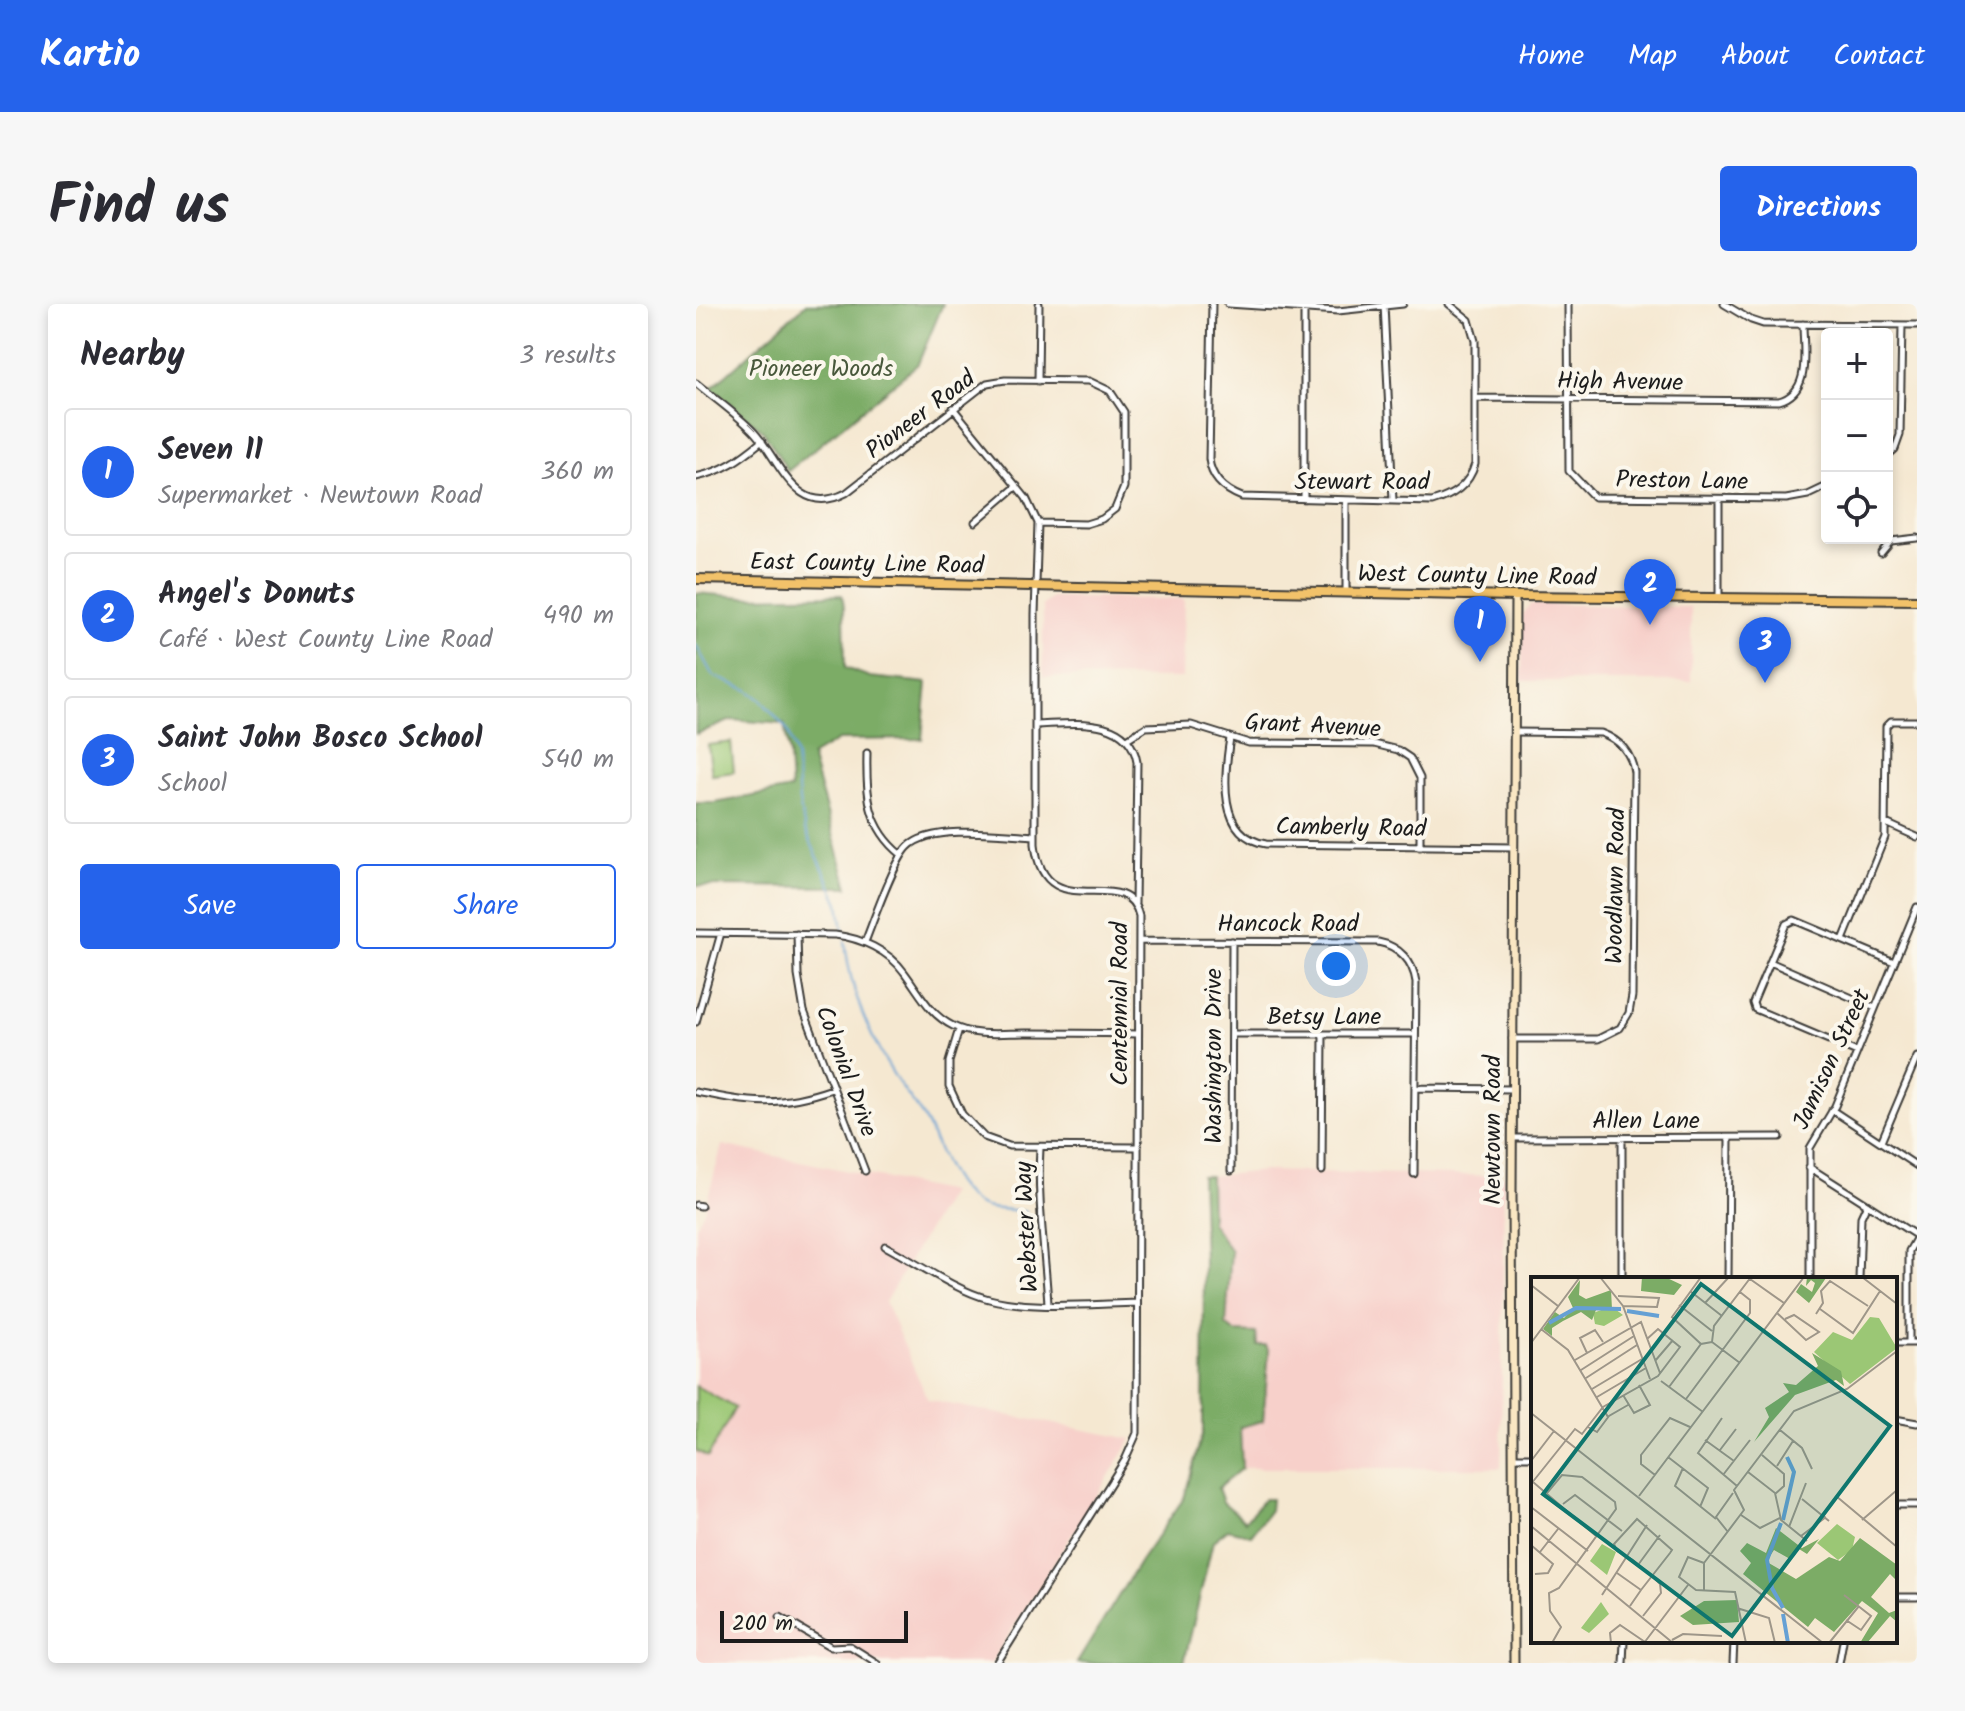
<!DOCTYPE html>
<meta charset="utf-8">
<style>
:root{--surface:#fff;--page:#f7f7f7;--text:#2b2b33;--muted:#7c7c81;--line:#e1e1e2;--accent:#2563eb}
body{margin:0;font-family:Kalam,sans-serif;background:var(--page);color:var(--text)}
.controls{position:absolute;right:24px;top:24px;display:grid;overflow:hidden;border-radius:8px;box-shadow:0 4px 12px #0003}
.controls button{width:72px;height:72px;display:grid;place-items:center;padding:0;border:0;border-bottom:2px solid var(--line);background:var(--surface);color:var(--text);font:40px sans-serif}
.scale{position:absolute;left:24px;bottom:20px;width:188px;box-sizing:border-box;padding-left:8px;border:4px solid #1c1c1c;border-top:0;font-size:22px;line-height:28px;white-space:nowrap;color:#1c1c1c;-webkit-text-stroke:6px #fbf7ec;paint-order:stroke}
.you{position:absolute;left:640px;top:662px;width:28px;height:28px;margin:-20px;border:6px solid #fff;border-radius:50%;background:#1a73e8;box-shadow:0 0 0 12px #1a73e833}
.badge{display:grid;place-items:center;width:52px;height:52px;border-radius:50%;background:var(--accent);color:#fff;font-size:26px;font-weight:700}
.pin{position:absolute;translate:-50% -66px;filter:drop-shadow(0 2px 4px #0008)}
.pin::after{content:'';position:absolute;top:42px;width:28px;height:24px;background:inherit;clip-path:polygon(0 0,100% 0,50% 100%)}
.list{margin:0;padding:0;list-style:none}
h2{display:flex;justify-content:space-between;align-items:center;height:104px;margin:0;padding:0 32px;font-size:34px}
h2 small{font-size:26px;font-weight:400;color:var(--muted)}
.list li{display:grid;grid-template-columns:52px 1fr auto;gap:24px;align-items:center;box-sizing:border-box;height:128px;margin:0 16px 16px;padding:0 16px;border:2px solid var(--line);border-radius:8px}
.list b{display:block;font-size:30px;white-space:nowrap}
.list p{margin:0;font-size:26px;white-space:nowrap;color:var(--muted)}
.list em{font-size:26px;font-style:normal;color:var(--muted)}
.actions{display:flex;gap:16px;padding:24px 32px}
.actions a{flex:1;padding:18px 0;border:2px solid var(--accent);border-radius:8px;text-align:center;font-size:28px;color:var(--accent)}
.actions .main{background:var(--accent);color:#fff}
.icon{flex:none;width:44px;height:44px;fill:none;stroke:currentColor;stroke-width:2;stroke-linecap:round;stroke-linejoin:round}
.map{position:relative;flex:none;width:1221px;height:1359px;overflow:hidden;border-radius:8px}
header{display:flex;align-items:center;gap:48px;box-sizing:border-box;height:112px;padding:0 40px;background:var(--accent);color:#fff}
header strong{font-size:38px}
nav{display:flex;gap:44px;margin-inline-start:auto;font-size:28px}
.intro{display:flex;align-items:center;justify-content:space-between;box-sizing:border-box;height:192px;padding:0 48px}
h1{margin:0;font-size:56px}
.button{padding:20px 36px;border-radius:8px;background:var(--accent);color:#fff;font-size:28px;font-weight:700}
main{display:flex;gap:48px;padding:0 48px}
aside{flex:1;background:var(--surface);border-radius:8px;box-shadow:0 4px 12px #0003}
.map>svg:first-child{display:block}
.built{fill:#f7d0ca}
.green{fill:#9bc775;stroke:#5c7248;stroke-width:2}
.forest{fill:#7cac66;stroke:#4c6441;stroke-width:2}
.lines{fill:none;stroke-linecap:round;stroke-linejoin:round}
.stream{stroke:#65a0d4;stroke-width:2}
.street-casing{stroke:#3d3b37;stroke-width:9}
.secondary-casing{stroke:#3d3b37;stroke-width:11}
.primary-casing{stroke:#3d3b37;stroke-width:12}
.street{stroke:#fff;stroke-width:5}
.secondary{stroke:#fae7c3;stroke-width:7}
.primary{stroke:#f2c26a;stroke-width:8}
.labels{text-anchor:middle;stroke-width:8;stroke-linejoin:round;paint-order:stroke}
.park-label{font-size:24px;fill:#48583b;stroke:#fbf7ec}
.street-label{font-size:24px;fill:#1c1c1c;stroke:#fbf7ec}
.inset-river{fill:none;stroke:#65a0d4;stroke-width:4}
.inset-road{fill:none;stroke:#9e9689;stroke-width:2}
.view{fill:#0f766e;fill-opacity:0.15;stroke:#0f766e;stroke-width:4}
.inset-edge{fill:none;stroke:#1c1c1c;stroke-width:4}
</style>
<header>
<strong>Kartio</strong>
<nav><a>Home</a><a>Map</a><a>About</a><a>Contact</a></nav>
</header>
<div class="intro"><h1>Find us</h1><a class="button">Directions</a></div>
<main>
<aside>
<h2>Nearby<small>3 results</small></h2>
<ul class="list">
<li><span class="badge">1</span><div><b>Seven 11</b><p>Supermarket · Newtown Road</p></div><em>360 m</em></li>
<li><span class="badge">2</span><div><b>Angel's Donuts</b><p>Café · West County Line Road</p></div><em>490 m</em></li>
<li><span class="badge">3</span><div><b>Saint John Bosco School</b><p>School</p></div><em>540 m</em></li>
</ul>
<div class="actions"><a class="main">Save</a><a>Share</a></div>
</aside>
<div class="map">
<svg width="1221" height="1359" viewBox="0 0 1221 1359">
<rect width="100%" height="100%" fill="#fbf7ec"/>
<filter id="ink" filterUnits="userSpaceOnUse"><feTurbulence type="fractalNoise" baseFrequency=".0125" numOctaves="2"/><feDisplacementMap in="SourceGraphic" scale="16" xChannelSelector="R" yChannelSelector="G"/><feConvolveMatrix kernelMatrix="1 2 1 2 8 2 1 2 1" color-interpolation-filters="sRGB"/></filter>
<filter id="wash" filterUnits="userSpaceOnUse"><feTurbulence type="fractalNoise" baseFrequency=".006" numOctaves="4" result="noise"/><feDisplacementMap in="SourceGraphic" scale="32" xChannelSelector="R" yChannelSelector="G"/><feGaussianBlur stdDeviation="1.8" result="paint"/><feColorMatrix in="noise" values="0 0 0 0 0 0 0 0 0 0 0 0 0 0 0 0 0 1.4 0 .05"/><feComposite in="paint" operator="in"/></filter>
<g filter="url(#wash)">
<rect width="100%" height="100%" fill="#f5e8d1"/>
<path class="built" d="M356,294L488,295L486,374L347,373V301Z
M835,300L995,303V377H826V310Z
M26,841L254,888L189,998L232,1096L436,1135L295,1359H0V922L9,905Z
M569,867L808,872L805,1164H546L544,1123L561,1041L560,1029L539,1028L530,1021L535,947L515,918L514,872Z"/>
<path class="green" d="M35,438L38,468L16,471L12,441Z
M0,1082L39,1104L12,1153L0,1147Z"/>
<path class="forest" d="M110,0H247L222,60L92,167L67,127L15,84Z
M0,289L48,293L146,291L148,303L149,364L174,373L231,379L226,435L142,436L115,452L152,583L0,582V499H19L95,485L93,451L88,420L36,416L0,430Z
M505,872H514L515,918L535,947L530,1021L539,1028L560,1029L561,1041H570L573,1047L567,1117L544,1123L546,1164L522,1184L527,1198L549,1217L568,1195H575L574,1206L555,1231L532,1225L517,1237L488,1359H381L444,1257L488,1194L507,1127L508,956Z"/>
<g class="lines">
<path class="stream" d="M0,341L17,372L52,386L65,396L91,426L100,452L103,497L109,526L143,599L147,627
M149,637C154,687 172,731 199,773C208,789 222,802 230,819C243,844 253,879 277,897C293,909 312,903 330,908"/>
</g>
</g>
<g filter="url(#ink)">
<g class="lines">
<defs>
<path id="street" d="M516,0L513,155C515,174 528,186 546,193L736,198C756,192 773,182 779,160V37L773,16L753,0
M532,0L642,7L707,0
M688,0L697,197
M872,0L873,167L898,193L1090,195L1112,191L1131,182
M1028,0L1055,16L1067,20L1221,21
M342,77L343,0
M0,79C19,95 41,110 58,128C85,157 99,215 150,189L291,79L309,76L393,77L414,87L428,108V183L419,205L406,215L390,220L342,219
M779,94L1083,97C1116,88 1107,47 1107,20
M257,104L330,194L342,219L339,310V540C348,625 430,557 443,612L441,1129L429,1156L301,1359
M1191,152L1199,145L1204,131L1206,21
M0,173C28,167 44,155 66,137
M608,195V4
M650,197V288
M279,218L321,182
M1185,249L1195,237L1221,234
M1023,293V195
M340,421C375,420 433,410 441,458L439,600
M534,434C528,471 521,532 570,540L818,543
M431,435L450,423L495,421L553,439L678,440L702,446L714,454L724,474V543
M171,449C170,490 171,523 206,551
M1190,519L1221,533
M0,629L139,631C165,634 193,647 208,668C224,689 233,710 257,722C279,733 307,729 330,729C367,729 404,729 441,730
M101,630L102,671L108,707L169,867
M1147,636L1189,533L1190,422L1195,417H1221
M443,637L682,638C703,642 717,657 720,678L718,870
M169,638C177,618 198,557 212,543C235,520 307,530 338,532
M1074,658L1179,704
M0,718L25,629
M263,725L253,758V782L266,810L288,833L313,842L440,843
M536,730H719
M816,735H902L924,724L933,709L936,692L938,468C935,448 924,436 905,429L820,428
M1161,748L1059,705L1057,699L1090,620L1098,616L1198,658
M720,784L816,785
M0,788C56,799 81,804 136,785
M1136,806L1221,862
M816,834L1084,833
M1185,838L1221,753
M344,844C341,897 349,947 352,1000
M1113,863L1221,932
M535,867L536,637
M626,867L627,730
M0,901L5,902
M189,942C221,959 259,986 293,995C335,1006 397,1000 441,999
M926,975V834
M1032,975L1033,834
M1114,975V844L1139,802L1221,603
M1163,975L1165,913L1171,900
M1199,1039H1221
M1213,1039V947L1221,933
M1199,1115L1221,1119
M818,1153H837
M1199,1201H1221
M1199,1293H1221
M84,1313L130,1340L135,1343L154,1342L181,1359
M927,1359L928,1337
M1037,1359L1038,1337
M1143,1359L1147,1337"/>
<path id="secondary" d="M818,1359L816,890L819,292"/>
<path id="primary" d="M0,275L819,292L1221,296"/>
</defs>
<use href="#street" class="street-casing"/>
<use href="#secondary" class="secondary-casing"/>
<use href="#primary" class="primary-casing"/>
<use href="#street" class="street"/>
<use href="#secondary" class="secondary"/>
<use href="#primary" class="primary"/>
</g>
</g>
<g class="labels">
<g class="park-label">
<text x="125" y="72">Pioneer Woods</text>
</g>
<g class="street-label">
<text transform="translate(924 77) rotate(1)" y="8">High Avenue</text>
<text transform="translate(224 110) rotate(-37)" y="8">Pioneer Road</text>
<text transform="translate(986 176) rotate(1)" y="8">Preston Lane</text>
<text x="666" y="185">Stewart Road</text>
<text transform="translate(171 259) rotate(1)" y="8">East County Line Road</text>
<text transform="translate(781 271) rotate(1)" y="8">West County Line Road</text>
<text transform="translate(617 421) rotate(3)" y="8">Grant Avenue</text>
<text transform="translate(655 523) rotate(1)" y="8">Camberly Road</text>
<text transform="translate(919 582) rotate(-89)" y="8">Woodlawn Road</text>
<text x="592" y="627">Hancock Road</text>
<text transform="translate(423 700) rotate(-90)" y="8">Centennial Road</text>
<text x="628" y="720">Betsy Lane</text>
<text transform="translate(517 752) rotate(-90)" y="8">Washington Drive</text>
<text transform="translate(1135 755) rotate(-65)" y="8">Jamison Street</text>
<text transform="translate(151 767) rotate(70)" y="8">Colonial Drive</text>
<text x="950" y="824">Allen Lane</text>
<text transform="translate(796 826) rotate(-90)" y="8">Newtown Road</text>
<text transform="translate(330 923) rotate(-93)" y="8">Webster Way</text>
</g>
</g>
<g transform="translate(835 973)">
<rect width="366" height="366" fill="#f5e8d1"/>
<path d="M73,32H84L92,38L73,49L64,47L62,36ZM339,40L348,41L366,71L319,107L283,75L302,55L321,63ZM306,247L324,260L321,273L307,283L286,266ZM71,267L85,275L76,298L59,284ZM70,325L78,337L58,356L50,351Z" fill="#9bc775"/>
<path d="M111,0H134L151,8L143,18L110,14ZM276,0L295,1L278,26L265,15L270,7L281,15L284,6L280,3L275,9ZM49,3L48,18L55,22L80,13L81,32L65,33L61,43L50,35L32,44L21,51V59L12,52L24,35L33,41L42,31L37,20ZM281,76L310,94L313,109L305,103L264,118L223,165L238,140L234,131L258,115L252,106L265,108L287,89ZM245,251L271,271L288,262L276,277L268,272L259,282L243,273L239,279L236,285L265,302L298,280L309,284L329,261L366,288V304L359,297L340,320L358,336L366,333V345L359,339L336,366H329L347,336L331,324L303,355L284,341L277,350L212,297L220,286L209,274L216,266L235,276ZM206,323L208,345L162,348L149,339L173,324Z" fill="#7cac66"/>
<path class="inset-river" d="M96,34L128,39M18,46L45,31L90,32M252,243L263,195L256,180M250,246L236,283L241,311L252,331M252,337L257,366"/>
<path class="inset-road" d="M69,0L92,29L119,102M170,0L141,40L170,67M331,0L366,27M219,2L253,26M0,8L27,29M159,14L191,39M87,19L128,21L126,30L92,29M174,26L198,0M148,28L181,54M289,32L322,56L349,14M246,36L275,63L288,55L263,38L254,42M285,37L292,26L290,14L299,4L337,29M10,52L37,73L77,140M181,65L183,49L220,0M181,65L209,86M0,66L49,0M56,76L49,61L64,53L72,65M44,83L110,45L129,96M124,84L142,63M50,93L103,59M55,101L106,68M130,104L172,135M138,110L170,67L181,65M61,112L111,82M92,118L103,136L119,128L108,108M66,120L115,91M155,122L219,36V23L209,15M0,136L292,366M191,141L167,176L206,209M57,150L66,155L78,139L97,128M249,153L271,171L281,192M174,163L203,184M189,173L205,152M231,178L253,197V209L244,217M137,180L177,211L169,230M0,184L23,154M246,189L262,164M152,191L144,209L185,242M217,195L244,216L250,243L276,264M124,198L110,187V178L139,141L159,150M192,198L219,163M2,205L65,259M0,207L44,152L51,157L72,130L127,99L149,70L127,52L116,62M16,216L31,198L51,200L84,225L85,232L28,311L18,316L19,334L30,350L21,366M108,219L273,0M305,219L366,270M271,222L298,244M32,227L44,218L91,254M0,230L57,274M210,238L229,251L249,241M331,243L366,213M0,249L142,366M258,250L275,206M197,255L185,240L202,216M270,259L295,240M0,268L22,287L17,296L4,297M9,275L27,252M173,286L157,280L148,300L165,313L204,315L215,366M107,288L129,258M86,296L110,313M173,313V286L213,233L203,213L263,134L316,112L366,74M71,318L116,248M313,318L340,339L330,353L315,343M99,329L110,313L121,299L139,276L141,273L106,242L83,267L86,274L102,283L121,299L129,307L130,316L112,339M206,331L238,341L244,366M141,363L152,357L191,359M80,366L79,356L89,348L114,365M113,366L157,308M298,366L328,329"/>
<path class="view" d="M170,7L359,149L201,359L12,217Z"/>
<rect width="366" height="366" class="inset-edge"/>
</g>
</svg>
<div class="controls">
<button>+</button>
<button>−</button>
<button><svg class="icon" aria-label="locate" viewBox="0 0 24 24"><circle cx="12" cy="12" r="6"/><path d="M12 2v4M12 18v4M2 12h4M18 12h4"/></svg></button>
</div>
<div class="scale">200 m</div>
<div class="you"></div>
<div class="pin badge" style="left:784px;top:358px">1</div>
<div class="pin badge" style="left:954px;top:321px">2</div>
<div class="pin badge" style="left:1069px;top:379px">3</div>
</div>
</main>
